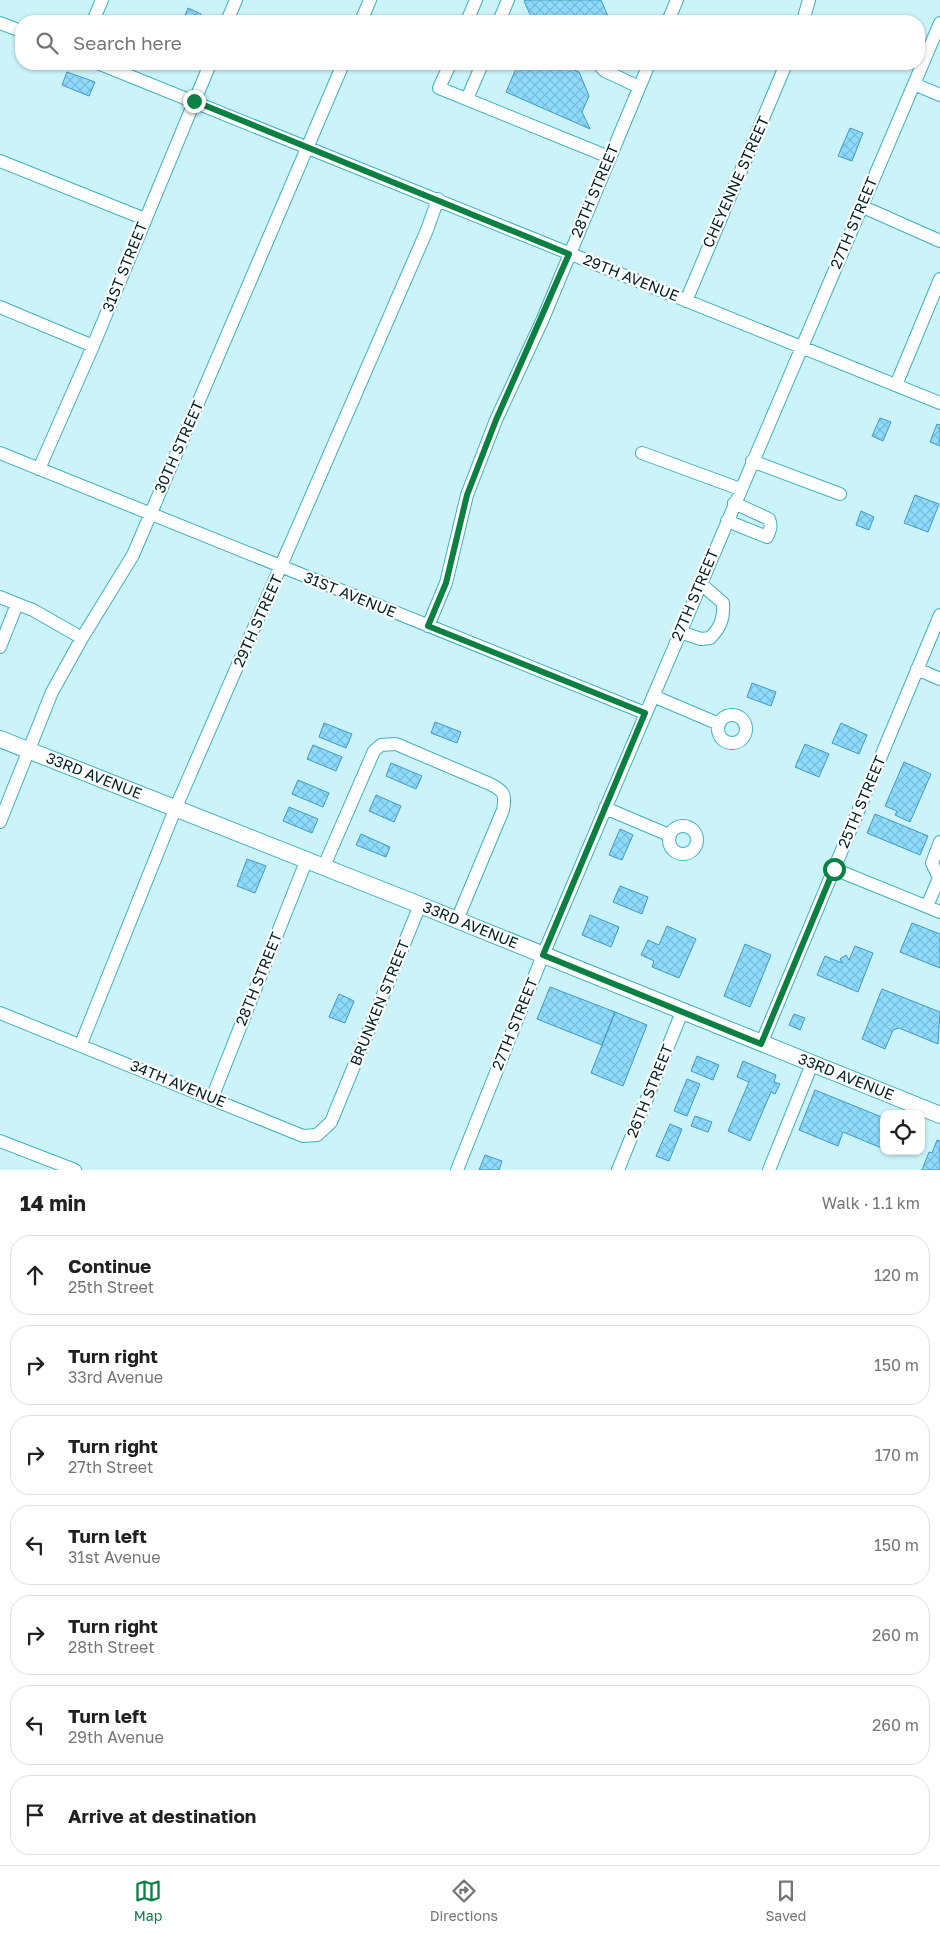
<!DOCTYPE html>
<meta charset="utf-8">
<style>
:root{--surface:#fff;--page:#f2f2f2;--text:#202124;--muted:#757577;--line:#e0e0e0;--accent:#0b8043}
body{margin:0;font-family:"Golos Text",sans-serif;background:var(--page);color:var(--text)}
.controls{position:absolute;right:15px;bottom:15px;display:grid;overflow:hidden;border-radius:10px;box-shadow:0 1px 4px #0004}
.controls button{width:45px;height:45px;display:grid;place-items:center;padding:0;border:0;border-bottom:1px solid var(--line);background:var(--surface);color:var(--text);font:25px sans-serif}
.stop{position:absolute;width:15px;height:15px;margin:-11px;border:4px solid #0b8043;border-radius:50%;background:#fff}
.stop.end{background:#0b8043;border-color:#fff;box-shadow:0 1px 5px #0008}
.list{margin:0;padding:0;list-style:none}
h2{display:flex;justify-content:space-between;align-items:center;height:65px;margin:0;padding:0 20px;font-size:21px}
h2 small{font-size:16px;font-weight:400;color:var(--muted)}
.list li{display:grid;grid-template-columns:32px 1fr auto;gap:15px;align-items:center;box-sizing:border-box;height:80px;margin:0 10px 10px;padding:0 10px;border:1px solid var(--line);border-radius:20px}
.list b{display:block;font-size:19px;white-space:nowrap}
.list p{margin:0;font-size:16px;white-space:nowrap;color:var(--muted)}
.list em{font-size:16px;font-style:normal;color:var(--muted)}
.icon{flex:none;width:28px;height:28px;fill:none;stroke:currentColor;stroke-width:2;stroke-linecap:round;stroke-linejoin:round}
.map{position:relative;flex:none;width:940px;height:1170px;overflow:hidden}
.search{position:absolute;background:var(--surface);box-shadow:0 1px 4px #0004;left:15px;right:15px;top:15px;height:55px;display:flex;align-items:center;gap:12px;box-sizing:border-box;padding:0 18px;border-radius:20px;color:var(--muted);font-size:19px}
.sheet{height:695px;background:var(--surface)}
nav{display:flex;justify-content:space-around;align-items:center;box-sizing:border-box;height:70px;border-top:1px solid var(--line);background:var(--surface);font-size:14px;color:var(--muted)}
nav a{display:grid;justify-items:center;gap:2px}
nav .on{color:var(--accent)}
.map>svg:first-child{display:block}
.building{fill:url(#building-cross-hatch);stroke:#3f9bc1}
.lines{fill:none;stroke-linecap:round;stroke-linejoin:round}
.minor-casing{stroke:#3eb0c1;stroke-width:14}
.major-casing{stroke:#3eb0c1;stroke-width:18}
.minor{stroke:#fff;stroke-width:12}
.major{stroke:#fff;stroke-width:16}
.route{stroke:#0b8043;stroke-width:6}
.labels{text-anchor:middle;stroke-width:4.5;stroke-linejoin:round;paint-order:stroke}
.street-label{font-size:15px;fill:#002025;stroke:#fff}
</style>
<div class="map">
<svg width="940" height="1170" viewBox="0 0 940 1170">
<defs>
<pattern id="building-cross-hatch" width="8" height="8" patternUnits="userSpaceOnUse" patternTransform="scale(1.25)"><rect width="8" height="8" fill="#8edbfe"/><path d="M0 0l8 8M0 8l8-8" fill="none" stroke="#79bcda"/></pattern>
</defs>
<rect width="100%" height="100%" fill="#ccf3fa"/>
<path class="building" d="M527,0H601L610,21H533L524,1Z
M188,8L201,14L198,21H183Z
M518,64H576L574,70L579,72L589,96L582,112L590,129L506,92Z
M67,72L95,82L89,96L62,85Z
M850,128L863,133L852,161L838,156Z
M880,418L891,422L883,441L872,436Z
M937,424L940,425V446L930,442Z
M915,495L939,504L928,532L904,523Z
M861,511L874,517L869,530L856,525Z
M752,683L776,692L771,706L747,697Z
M435,722L461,732L457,743L431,733Z
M324,723L352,734L346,748L319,737Z
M841,723L867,735L859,754L832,743Z
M805,744L829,754L819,777L795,767Z
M313,745L342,757L336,771L307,759Z
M904,762L931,774L910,822L895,815L897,811L885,806Z
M391,763L422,776L416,789L386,776Z
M298,780L329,793L323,807L292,794Z
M376,795L401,806L394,822L369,811Z
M289,807L318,819L312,833L283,821Z
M875,814L928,836L920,855L867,833Z
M620,829L633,835L622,860L609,855Z
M361,834L390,847L386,857L356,845Z
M247,859L266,866L255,893L237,886Z
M620,886L648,897L642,914L613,902Z
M590,915L619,927L611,947L582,935Z
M912,923L940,934V968L900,952Z
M667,926L696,939L679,978L652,967L654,961L641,955L648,940L659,945Z
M745,944L771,955L750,1007L724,996Z
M855,946L873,953L858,992L817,975L825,956L842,963L840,959L846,955L849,960Z
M550,987L615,1012L602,1045L537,1019Z
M882,989L940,1012L938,1044L899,1028L893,1030L885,1049L862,1039Z
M339,994L354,1001L345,1023L329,1017Z
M615,1012L647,1025L623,1086L591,1073Z
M794,1014L805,1018L800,1030L789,1025Z
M697,1056L719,1065L713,1080L691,1071Z
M743,1061L776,1075L774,1082L780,1084L775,1094L771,1092L750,1141L728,1131L749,1082L737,1077Z
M687,1079L700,1084L687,1116L674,1111Z
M815,1090L884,1118V1149L843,1132L838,1146L799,1130Z
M695,1116L712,1122L708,1132L691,1126Z
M670,1124L682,1129L669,1161L656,1156Z
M937,1140L940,1141V1170H922L929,1152L932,1153Z
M485,1155L502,1161L499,1170H479Z"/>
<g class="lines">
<defs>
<path id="minor" d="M93,21L102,0
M227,21L236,0
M361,21L370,0
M467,21L476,0
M499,21L508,0
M668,21L677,0
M803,21L809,0
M0,23L21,31
M100,64L940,403
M450,64L439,88L609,157
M598,64L605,71L639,87
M914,84L940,95
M467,99L482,64
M0,161L145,219
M861,206L940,241
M686,301L786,64
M0,307L93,346
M896,385L940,279
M0,453L645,713
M642,453L740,489
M752,461L840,494
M39,469L93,346L210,64
M727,521L767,537C770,530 772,527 769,519L734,503
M0,597L17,604
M428,626L446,583L467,495L496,420L542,321L649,64
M680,632L701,639L710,638C721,627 724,618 723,603L700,583
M0,647L17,604L33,610L82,638
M917,669L940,679
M653,696L719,724
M718 729a14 14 0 1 1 28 0a14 14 0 1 1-28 0Z
M605,808L669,835
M0,822L52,692L82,638L133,555L343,64
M669 840a14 14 0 1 1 28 0a14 14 0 1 1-28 0Z
M324,866L374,751L381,745L396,744L490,784C504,791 506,794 503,810L457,920
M834,869L940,912
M927,906L939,878L932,863L940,842
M0,1013L303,1136L317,1135L331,1122L420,905
M81,1044L176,807L427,230L438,199
M761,1044L940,615
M212,1098L307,859
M0,1141L75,1170
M457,1170L543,955L940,23
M618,1170L682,1012
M769,1170L812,1064"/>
<g id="major">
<path id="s1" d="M0,739L420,905L940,1115"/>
</g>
</defs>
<use href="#minor" class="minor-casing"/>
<use href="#major" class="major-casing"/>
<use href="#minor" class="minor"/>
<use href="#major" class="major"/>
</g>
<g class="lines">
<path class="route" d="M194,101L569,254L496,420L467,495L446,583L428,626L645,713L543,955L761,1044L834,869"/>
</g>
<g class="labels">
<g class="street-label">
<text transform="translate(736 182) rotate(-66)" y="5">CHEYENNE STREET</text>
<text transform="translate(595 191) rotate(-67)" y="5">28TH STREET</text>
<text transform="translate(854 223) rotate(-67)" y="5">27TH STREET</text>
<text transform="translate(125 267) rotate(-68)" y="5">31ST STREET</text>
<text transform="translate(631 278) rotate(22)" y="5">29TH AVENUE</text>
<text transform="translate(179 447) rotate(-66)" y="5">30TH STREET</text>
<text transform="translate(350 595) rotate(22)" y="5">31ST AVENUE</text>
<text transform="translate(695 595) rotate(-67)" y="5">27TH STREET</text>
<text transform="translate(258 621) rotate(-66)" y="5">29TH STREET</text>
<text dy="5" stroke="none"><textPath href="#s1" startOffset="101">33RD AVENUE</textPath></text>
<text transform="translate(862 802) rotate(-67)" y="5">25TH STREET</text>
<text dy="5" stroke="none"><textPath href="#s1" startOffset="506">33RD AVENUE</textPath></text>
<text transform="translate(259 979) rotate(-68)" y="5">28TH STREET</text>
<text transform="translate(380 1003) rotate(-68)" y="5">BRUNKEN STREET</text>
<text transform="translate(515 1024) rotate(-68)" y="5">27TH STREET</text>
<text dy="5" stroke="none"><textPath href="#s1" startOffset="911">33RD AVENUE</textPath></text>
<text transform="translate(178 1084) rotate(22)" y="5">34TH AVENUE</text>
<text transform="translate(650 1091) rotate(-68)" y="5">26TH STREET</text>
</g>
</g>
</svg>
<div class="controls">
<button><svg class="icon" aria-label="locate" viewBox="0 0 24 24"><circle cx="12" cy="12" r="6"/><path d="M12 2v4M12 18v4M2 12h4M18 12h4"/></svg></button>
</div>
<div class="stop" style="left:834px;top:869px"></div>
<div class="stop end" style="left:194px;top:101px"></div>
<div class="search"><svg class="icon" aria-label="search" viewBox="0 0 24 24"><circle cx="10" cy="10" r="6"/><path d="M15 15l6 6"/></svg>Search here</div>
</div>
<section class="sheet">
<h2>14 min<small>Walk · 1.1 km</small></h2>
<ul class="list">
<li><svg class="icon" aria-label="ahead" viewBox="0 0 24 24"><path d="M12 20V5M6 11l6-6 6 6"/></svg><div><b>Continue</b><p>25th Street</p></div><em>120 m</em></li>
<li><svg class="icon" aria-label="right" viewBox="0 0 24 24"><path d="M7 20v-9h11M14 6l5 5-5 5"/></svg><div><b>Turn right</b><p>33rd Avenue</p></div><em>150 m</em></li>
<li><svg class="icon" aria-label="right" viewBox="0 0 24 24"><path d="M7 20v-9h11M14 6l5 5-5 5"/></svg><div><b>Turn right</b><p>27th Street</p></div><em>170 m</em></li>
<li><svg class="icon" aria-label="left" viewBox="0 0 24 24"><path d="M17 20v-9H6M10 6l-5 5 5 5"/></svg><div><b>Turn left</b><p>31st Avenue</p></div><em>150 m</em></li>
<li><svg class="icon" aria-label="right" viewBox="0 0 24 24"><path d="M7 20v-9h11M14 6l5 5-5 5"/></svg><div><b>Turn right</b><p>28th Street</p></div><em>260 m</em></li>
<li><svg class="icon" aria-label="left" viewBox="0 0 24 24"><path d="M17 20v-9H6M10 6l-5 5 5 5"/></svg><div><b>Turn left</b><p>29th Avenue</p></div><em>260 m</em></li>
<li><svg class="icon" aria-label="arrive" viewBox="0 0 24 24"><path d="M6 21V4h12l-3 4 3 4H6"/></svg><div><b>Arrive at destination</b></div></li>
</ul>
</section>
<nav>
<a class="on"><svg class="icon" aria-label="map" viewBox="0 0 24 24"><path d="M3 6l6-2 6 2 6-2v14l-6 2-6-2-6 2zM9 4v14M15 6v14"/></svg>Map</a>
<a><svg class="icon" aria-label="directions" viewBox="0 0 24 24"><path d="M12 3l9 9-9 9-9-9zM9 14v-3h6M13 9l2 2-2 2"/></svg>Directions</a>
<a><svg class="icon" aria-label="saved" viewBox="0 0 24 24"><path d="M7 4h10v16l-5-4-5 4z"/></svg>Saved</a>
</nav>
